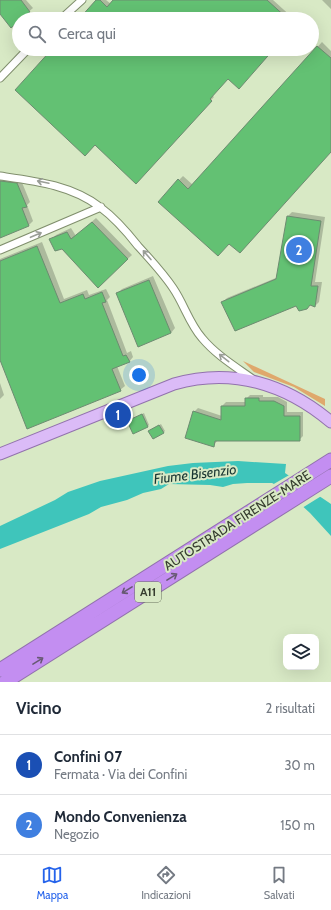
<!DOCTYPE html>
<html lang="it">
<meta charset="utf-8">
<style>
:root{--surface:#fff;--page:#f2f2f3;--text:#1f2937;--muted:#747a83;--line:#e0e1e3;--accent:#2563eb}
body{margin:0;font-family:Cabin,sans-serif;background:var(--page);color:var(--text)}
.controls{position:absolute;right:12px;bottom:12px;display:grid;overflow:hidden;border-radius:8px;box-shadow:0 4px 16px #0002}
.controls button{width:36px;height:36px;display:grid;place-items:center;padding:0;border:0;border-bottom:1px solid var(--line);background:var(--surface);color:var(--text);font:20px sans-serif}
.you{position:absolute;left:139px;top:375px;width:14px;height:14px;margin:-10px;border:3px solid #fff;border-radius:50%;background:#1a73e8;box-shadow:0 0 0 6px #1a73e833}
.badge{display:grid;place-items:center;width:26px;height:26px;border-radius:50%;background:var(--accent);color:#fff;font-size:13px;font-weight:700}
.pin{position:absolute;translate:-50% -50%;border:2px solid #fff;box-shadow:0 1px 4px #0006}
.list{margin:0;padding:0;list-style:none}
h2{display:flex;justify-content:space-between;align-items:center;height:52px;margin:0;padding:0 16px;font-size:17px}
h2 small{font-size:13px;font-weight:400;color:var(--muted)}
.list li{display:grid;grid-template-columns:26px 1fr auto;gap:12px;align-items:center;box-sizing:border-box;height:60px;padding:0 16px;border-top:1px solid var(--line)}
.list b{display:block;font-size:15px;white-space:nowrap}
.list p{margin:0;font-size:13px;white-space:nowrap;color:var(--muted)}
.list em{font-size:13px;font-style:normal;color:var(--muted)}
.icon{flex:none;width:22px;height:22px;fill:none;stroke:currentColor;stroke-width:2;stroke-linecap:round;stroke-linejoin:round}
.map{position:relative;flex:none;width:331px;height:682px;overflow:hidden}
.search{position:absolute;background:var(--surface);box-shadow:0 4px 16px #0002;left:12px;right:12px;top:12px;height:44px;display:flex;align-items:center;gap:10px;box-sizing:border-box;padding:0 14px;border-radius:22px;color:var(--muted);font-size:15px}
.sheet{height:172px;background:var(--surface)}
nav{display:flex;justify-content:space-around;align-items:center;box-sizing:border-box;height:56px;border-top:1px solid var(--line);background:var(--surface);font-size:11px;color:var(--muted)}
nav a{display:grid;justify-items:center;gap:2px}
nav .on{color:var(--accent)}
.map>svg:first-child{display:block}
.green{fill:#dfa86c}
.water{fill:#3fc5bb}
.pier{fill:#d8e9c5}
.shadow{fill:#0003}
.building{fill:#63c173;stroke:#6d8b71}
.lines{fill:none;stroke-linecap:round;stroke-linejoin:round}
.street-casing{stroke:#808f6d;stroke-width:9}
.primary-casing{stroke:#9272ad;stroke-width:13}
.highway-casing{stroke:#9272ad;stroke-width:15}
.street{stroke:#fff;stroke-width:7}
.primary{stroke:#dbbbf7;stroke-width:11}
.highway{stroke:#c38ef1;stroke-width:13}
.oneway{stroke:#9a9e97}
.oneway2{stroke:#675973}
.labels{text-anchor:middle;stroke-width:4;stroke-linejoin:round;paint-order:stroke}
.shield{fill:#d8e9c5;stroke:#67715c;stroke-width:1}
.shield-label{font-size:12px;font-weight:bold;fill:#363d2f}
.street-label{font-size:13px;fill:#363d2f;stroke:#d8e9c5}
.water-label{font-size:14px;font-style:italic;fill:#193532;stroke:#d8e9c5}
</style>
<div class="map">
<svg width="331" height="682" viewBox="0 0 331 682">
<rect width="100%" height="100%" fill="#d8e9c5"/>
<path class="green" d="M243,361L325,399V406L294,387L254,372Z"/>
<path class="water" d="M238,461L286,464L285,473L331,504V536L310,513L287,492L278,486L272,483H247L233,484L223,487L210,485L169,484L161,489L143,493L127,500L101,507L89,514L0,549V526L55,500L68,492L100,481L168,466L193,463Z"/>
<path class="pier" d="M291,474L323,495L302,508L286,494L272,485Z"/>
<path class="shadow" d="M0,0H26L33,8L19,20L0,12Z
M97,0H106L111,4L115,0H273L294,19H80Z
M322,0H331V9Z
M322,42L331,51V151L244,248L179,180L183,176L193,185Z
M53,49H273L228,77L212,95L214,97L136,183Z
M0,177L21,180L30,202L27,205L33,221L29,225L0,237Z
M292,212L325,217L315,282H322L319,302L315,306L311,304L297,305L223,302L227,298L278,277L288,216Z
M96,218L132,255L98,286L52,239L56,235L71,228L76,236Z
M42,242L64,299L87,290L89,295L106,289L110,297L107,300L127,353L131,351L133,357L129,362L117,366L125,386L120,390L0,357V259Z
M153,276L175,328L171,333L118,293L122,289Z
M0,383L4,395L0,399Z
M250,395H263V397H278L287,402V412H303V436L299,440H218L213,446L194,412L198,408L222,416V406L226,402H246V399Z
M144,413L149,425L147,427L128,421Z
M161,424L165,431L163,433L149,431Z"/>
<path class="building" d="M0,0H21L30,12L22,19H19V21L11,28L0,14Z
M96,0H100L107,7L113,0H267L288,19H79Z
M317,46L331,58V152L240,253L229,244L218,256L158,202L178,179L188,189Z
M52,49H274L239,89L228,79L210,99L212,101L136,184L95,145L85,156L15,90Z
M0,181L17,183L27,207L22,208L29,226L0,238Z
M287,216L321,221L311,286H318L315,307L310,305L307,309L299,311L296,306L235,331L221,302L276,279Z
M92,222L128,259L98,288L62,249L55,251L49,239L67,232L71,239Z
M37,246L60,303L83,294L85,299L102,292L106,302L102,303L123,356L126,355L130,362L112,369L121,391L27,429L0,360V261Z
M149,280L171,333L138,347L116,293Z
M245,398H259V401H274L284,406V416H300V441H215L214,447L185,438L193,411L221,420V406H245Z
M142,414L148,427L133,434L127,421Z
M159,425L164,433L153,439L148,431Z"/>
<g class="lines">
<defs>
<path id="street" d="M61,19L82,0
M0,78L28,49
M0,176C35,181 71,185 100,207C115,218 127,232 138,246C150,259 163,273 173,288C184,304 189,323 202,338C216,355 236,367 254,380
M0,250L101,207"/>
<path id="primary" d="M0,454L174,384C232,367 286,384 331,422"/>
<path id="highway" d="M0,670L331,460
M5,682L331,476"/>
</defs>
<use href="#street" class="street-casing"/>
<use href="#primary" class="primary-casing"/>
<use href="#highway" class="highway-casing"/>
<use href="#street" class="street"/>
<use href="#primary" class="primary"/>
<use href="#highway" class="highway"/>
</g>
<defs><path id="oneway-shaft" d="M-6 0H5M1.5-3L5.5 0L1.5 3" fill="none" stroke-width="1.6" stroke-linecap="round" stroke-linejoin="round"/></defs>
<g class="oneway">
<use href="#oneway-shaft" transform="translate(43 182) rotate(-168)"/>
<use href="#oneway-shaft" transform="translate(36 235) rotate(-23)"/>
<use href="#oneway-shaft" transform="translate(147 255) rotate(-131)"/>
<use href="#oneway-shaft" transform="translate(224 358) rotate(-142)"/>
</g>
<g class="oneway2">
<use href="#oneway-shaft" transform="translate(172 577) rotate(-32)"/>
<use href="#oneway-shaft" transform="translate(127 590) rotate(148)"/>
<use href="#oneway-shaft" transform="translate(38 661) rotate(-32)"/>
</g>
<g class="labels">
<rect class="shield" x="135" y="582" width="26" height="20" rx="3"/>
<g class="shield-label">
<text x="148" y="596">A11</text>
</g>
<g class="street-label">
<text transform="translate(237 520) rotate(-33)" y="5">AUTOSTRADA FIRENZE-MARE</text>
</g>
<g class="water-label">
<text transform="translate(195 474) rotate(-7)" y="5">Fiume Bisenzio</text>
</g>
</g>
</svg>
<div class="controls">
<button><svg class="icon" aria-label="layers" viewBox="0 0 24 24"><path d="M12 4l9 5-9 5-9-5zM3 14l9 5 9-5"/></svg></button>
</div>
<div class="you"></div>
<div class="pin badge" style="left:118px;top:415px;background:#1a4fb4">1</div>
<div class="pin badge" style="left:299px;top:250px;background:#3f7fe0">2</div>
<div class="search"><svg class="icon" aria-label="search" viewBox="0 0 24 24"><circle cx="10" cy="10" r="6"/><path d="M15 15l6 6"/></svg>Cerca qui</div>
</div>
<section class="sheet">
<h2>Vicino<small>2 risultati</small></h2>
<ul class="list">
<li><span class="badge" style="background:#1a4fb4">1</span><div><b>Confini 07</b><p>Fermata · Via dei Confini</p></div><em>30 m</em></li>
<li><span class="badge" style="background:#3f7fe0">2</span><div><b>Mondo Convenienza</b><p>Negozio</p></div><em>150 m</em></li>
</ul>
</section>
<nav>
<a class="on"><svg class="icon" aria-label="map" viewBox="0 0 24 24"><path d="M3 6l6-2 6 2 6-2v14l-6 2-6-2-6 2zM9 4v14M15 6v14"/></svg>Mappa</a>
<a><svg class="icon" aria-label="directions" viewBox="0 0 24 24"><path d="M12 3l9 9-9 9-9-9zM9 14v-3h6M13 9l2 2-2 2"/></svg>Indicazioni</a>
<a><svg class="icon" aria-label="saved" viewBox="0 0 24 24"><path d="M7 4h10v16l-5-4-5 4z"/></svg>Salvati</a>
</nav>
